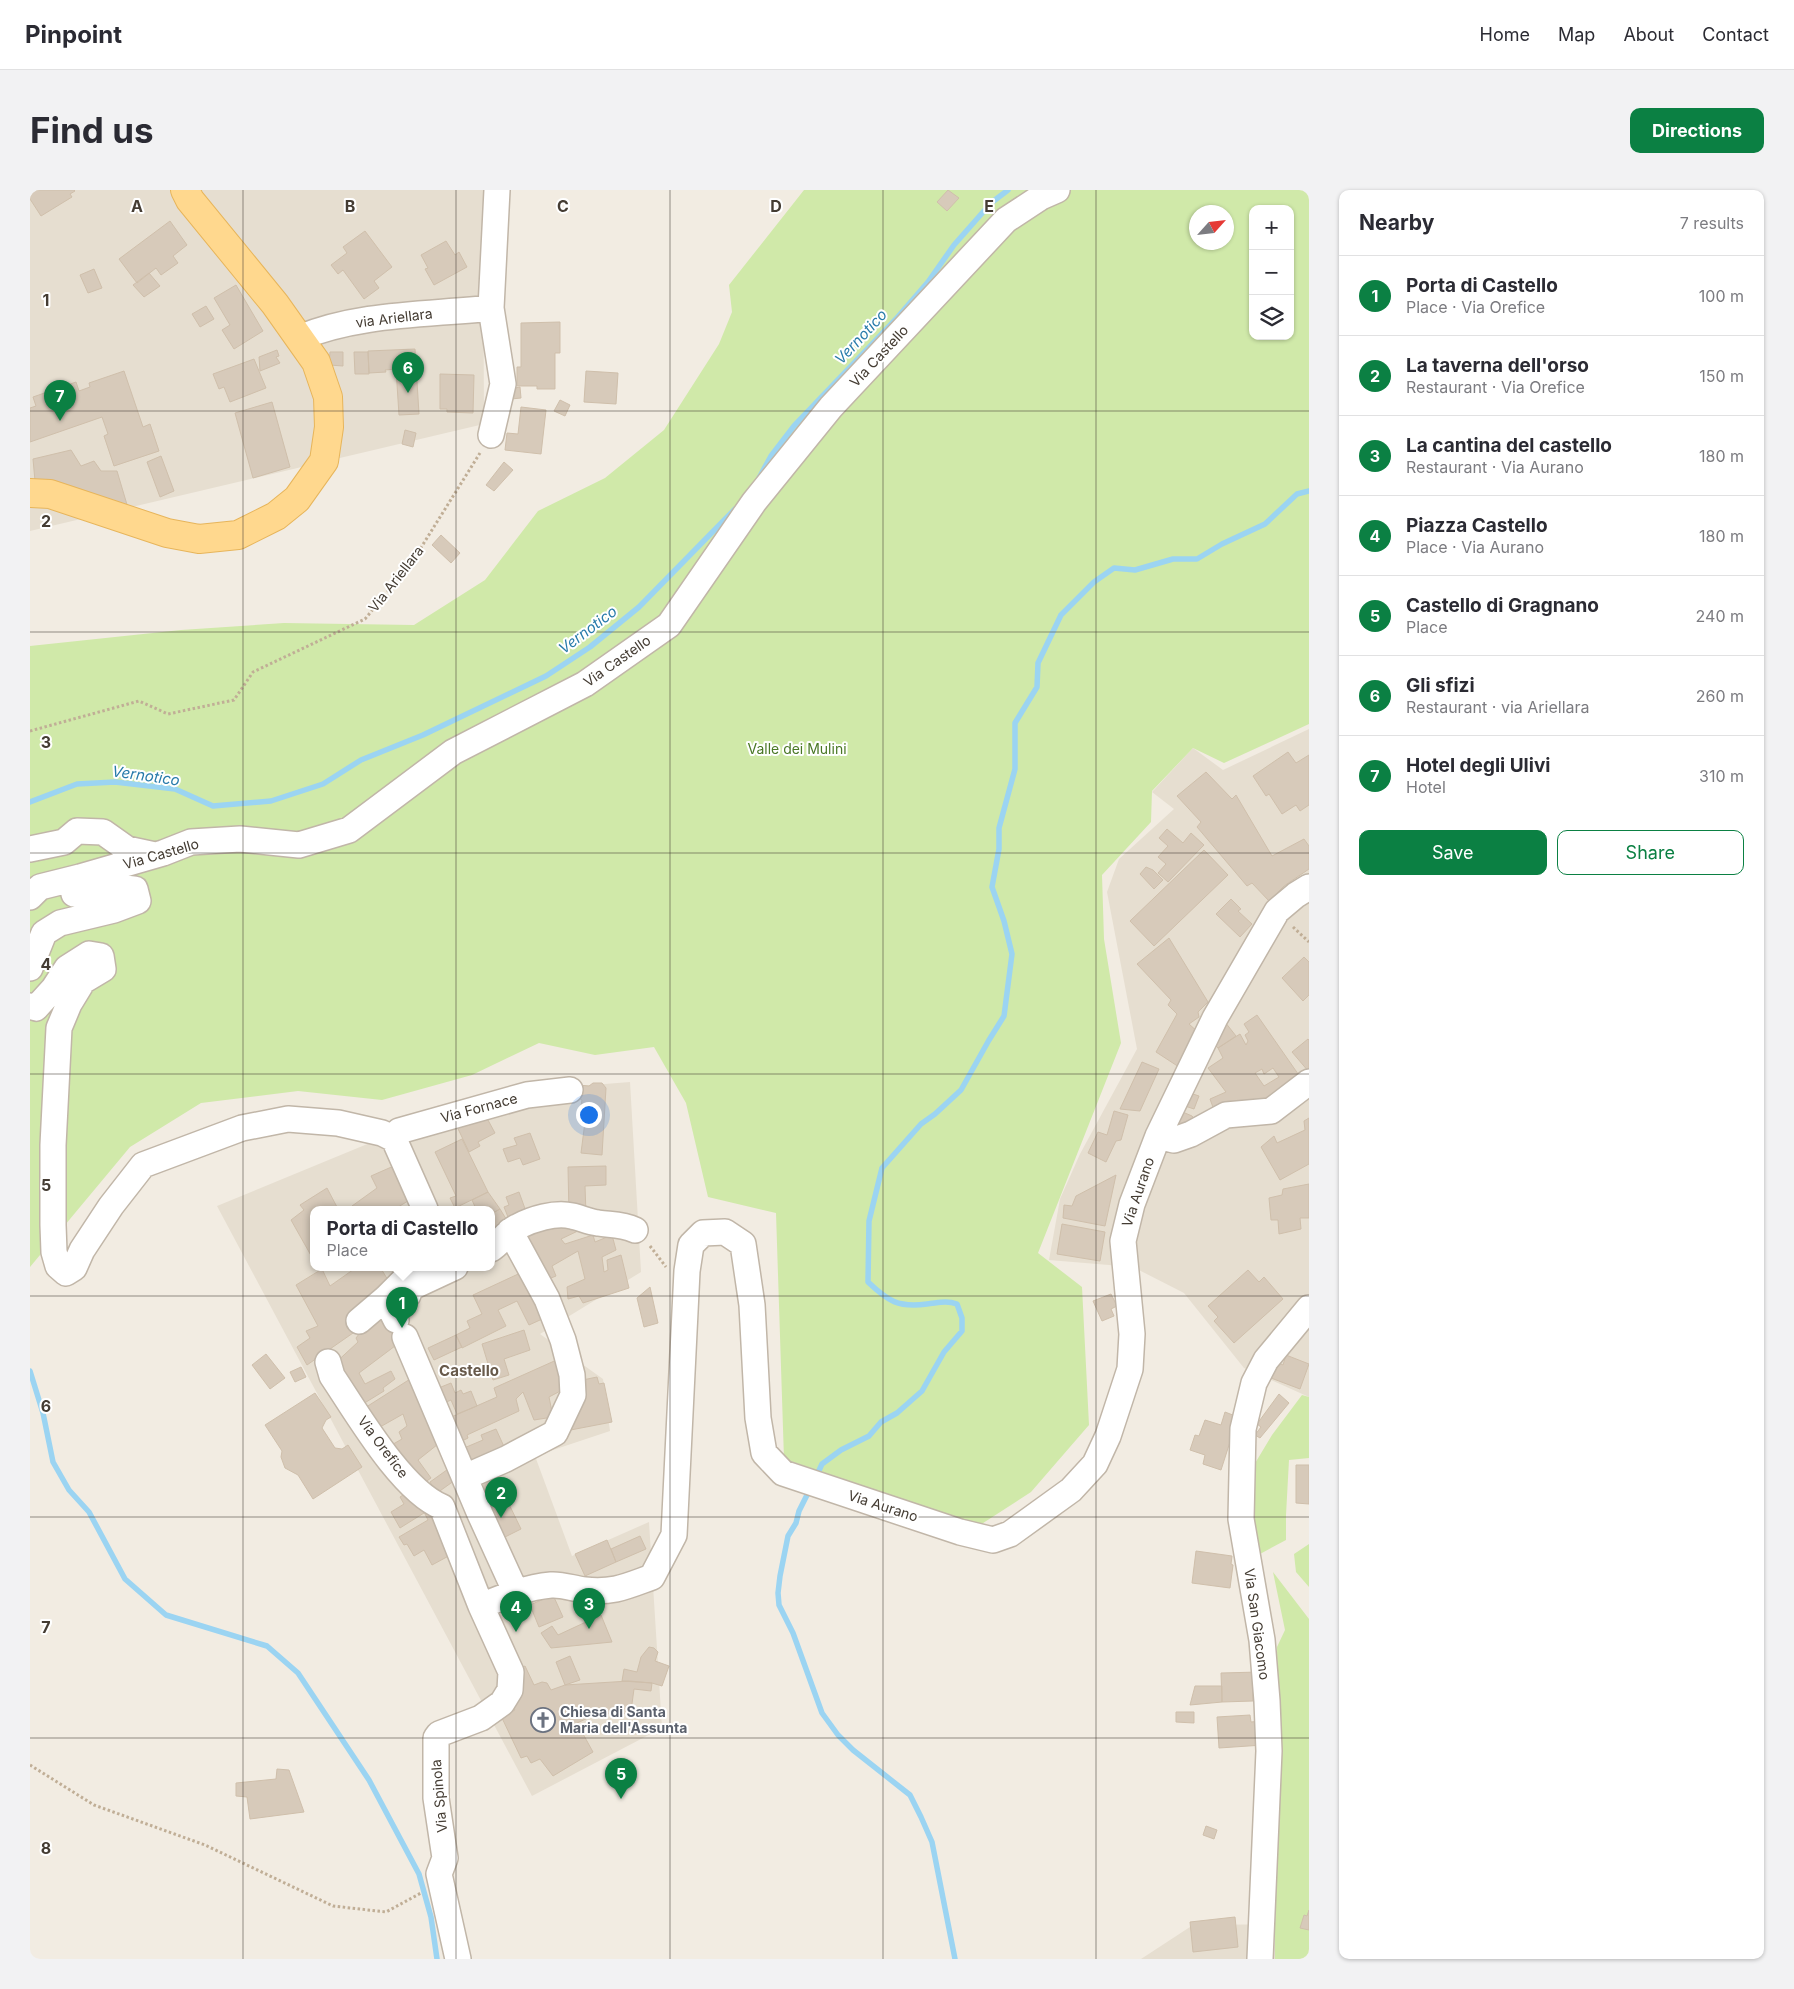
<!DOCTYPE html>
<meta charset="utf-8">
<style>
:root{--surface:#fff;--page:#f2f2f3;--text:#2b2b33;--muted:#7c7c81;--line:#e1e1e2;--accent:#0b8043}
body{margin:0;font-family:Inter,sans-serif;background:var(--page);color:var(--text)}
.controls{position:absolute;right:15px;top:15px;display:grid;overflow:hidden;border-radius:10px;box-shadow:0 1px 4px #0004}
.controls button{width:45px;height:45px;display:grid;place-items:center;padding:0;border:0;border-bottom:1px solid var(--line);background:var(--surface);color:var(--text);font:25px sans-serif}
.compass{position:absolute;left:1159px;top:15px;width:45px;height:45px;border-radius:50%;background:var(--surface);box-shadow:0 1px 4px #0004;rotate:63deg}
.you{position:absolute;left:558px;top:924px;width:18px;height:18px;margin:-12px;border:4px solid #fff;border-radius:50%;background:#1a73e8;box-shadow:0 0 0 8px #1a73e833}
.badge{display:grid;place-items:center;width:32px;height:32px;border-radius:50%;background:var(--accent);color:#fff;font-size:16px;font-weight:700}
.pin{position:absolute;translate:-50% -41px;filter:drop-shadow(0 1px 2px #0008)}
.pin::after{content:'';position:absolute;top:26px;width:18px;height:15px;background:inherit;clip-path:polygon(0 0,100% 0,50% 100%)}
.popup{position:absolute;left:280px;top:1016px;width:185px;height:65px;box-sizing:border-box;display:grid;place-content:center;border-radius:10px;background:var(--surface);filter:drop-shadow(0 1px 4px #0005);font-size:16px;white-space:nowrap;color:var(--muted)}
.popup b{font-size:19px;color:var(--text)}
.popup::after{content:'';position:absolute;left:50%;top:100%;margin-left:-10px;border:10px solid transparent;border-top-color:var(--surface)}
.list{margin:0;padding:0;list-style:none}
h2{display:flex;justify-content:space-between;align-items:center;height:65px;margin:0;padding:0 20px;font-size:21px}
h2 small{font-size:16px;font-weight:400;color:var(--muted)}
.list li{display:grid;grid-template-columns:32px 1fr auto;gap:15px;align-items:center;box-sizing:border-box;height:80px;padding:0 20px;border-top:1px solid var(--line)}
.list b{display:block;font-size:19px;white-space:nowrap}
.list p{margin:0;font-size:16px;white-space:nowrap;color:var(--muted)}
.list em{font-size:16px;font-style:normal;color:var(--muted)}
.actions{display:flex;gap:10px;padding:15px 20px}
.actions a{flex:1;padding:11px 0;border:1px solid var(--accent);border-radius:10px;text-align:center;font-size:18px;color:var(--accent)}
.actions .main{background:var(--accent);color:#fff}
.icon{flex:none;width:28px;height:28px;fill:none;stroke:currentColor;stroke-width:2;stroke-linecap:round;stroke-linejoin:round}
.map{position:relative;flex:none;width:1279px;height:1769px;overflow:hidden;border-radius:10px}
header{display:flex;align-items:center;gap:30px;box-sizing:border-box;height:70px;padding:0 25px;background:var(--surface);border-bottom:1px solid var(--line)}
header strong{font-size:24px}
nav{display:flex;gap:28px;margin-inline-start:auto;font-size:18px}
.intro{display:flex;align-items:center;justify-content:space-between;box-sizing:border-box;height:120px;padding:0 30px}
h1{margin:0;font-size:35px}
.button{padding:12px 22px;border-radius:10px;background:var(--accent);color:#fff;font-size:18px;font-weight:700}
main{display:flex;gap:30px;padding:0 30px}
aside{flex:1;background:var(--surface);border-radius:10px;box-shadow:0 1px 4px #0004}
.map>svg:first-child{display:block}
.residential{fill:#e6ded0;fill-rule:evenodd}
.green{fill:#d0e9a9;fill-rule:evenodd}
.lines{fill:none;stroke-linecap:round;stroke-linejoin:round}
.stream{stroke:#9bd4f2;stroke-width:5.5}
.building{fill:#d7caba;stroke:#cfbfab;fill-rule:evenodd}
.minor-casing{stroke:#c1b6a8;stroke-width:28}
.major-casing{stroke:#e7b55b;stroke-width:30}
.path{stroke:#c0ae96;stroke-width:3;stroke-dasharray:2.5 2.5;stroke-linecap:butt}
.minor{stroke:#fff;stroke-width:25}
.major{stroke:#ffd88e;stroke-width:28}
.grid{fill:none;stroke:#443c33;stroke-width:1;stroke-opacity:0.55}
.labels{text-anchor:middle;stroke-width:4;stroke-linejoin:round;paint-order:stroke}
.street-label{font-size:14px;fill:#443c33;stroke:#fff}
.park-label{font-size:14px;fill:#497725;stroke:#fff}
.worship-label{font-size:14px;font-weight:bold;fill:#5b616d;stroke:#fff;text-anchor:start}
.water-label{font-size:15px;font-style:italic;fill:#287baa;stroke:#fff}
.neighbourhood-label{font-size:15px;font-weight:bold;fill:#67594a;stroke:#fff}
.grid-label{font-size:16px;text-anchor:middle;font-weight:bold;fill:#443c33;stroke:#fff;stroke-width:4;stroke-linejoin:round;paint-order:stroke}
</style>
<header>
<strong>Pinpoint</strong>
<nav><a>Home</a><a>Map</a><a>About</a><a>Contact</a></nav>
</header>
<div class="intro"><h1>Find us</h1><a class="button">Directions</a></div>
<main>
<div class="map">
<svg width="1279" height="1769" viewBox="0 0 1279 1769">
<rect width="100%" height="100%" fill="#f2ece2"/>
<path class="residential" d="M0,0H453L454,234L0,341Z
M1279,539V1207L1214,1178L1154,1103L1103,1077L1019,1070L1030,1009L1050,964L1107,859L1077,702L1089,669L1144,619L1122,602L1163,558L1193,580Z
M600,892L611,1082L510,1144L573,1189L580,1241L505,1266L542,1366L619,1332L632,1538L502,1606L187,1016L381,936L499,900ZM283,1019H461V1077H283Z
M1263,1734L1271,1769H1111L1163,1735Z"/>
<path class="green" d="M774,0H1279V534L1194,573L1163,558L1122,601L1121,632L1072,685L1074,749L1091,853L1008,1063L1052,1097L1059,1235L1001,1302L950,1335L754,1269L746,1023L678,1007L656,913L624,857L565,865L509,853L442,885L352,910L268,901L171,913L100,957L0,1077V456L151,440L254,433L384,435L455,390L508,321L575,288L634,240L689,154L702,122L699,95ZM1223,19H1260V146H1223ZM1166,22H1196V52H1166Z
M1272,1205L1279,1207V1268L1259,1270L1256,1325V1350L1230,1364L1219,1318L1221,1280L1242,1245Z
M1279,1354V1397L1266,1382L1264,1364Z
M1243,1382L1279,1429V1769H1245V1733L1249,1593L1247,1457L1255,1440Z"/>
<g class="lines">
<path class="stream" d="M729,288L741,266L764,236L866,129L898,92L924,55L961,13L978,0
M0,612L47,594L85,592L145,599L183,616L241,611L293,594L331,570L393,545L516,486L560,457L609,417L705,319
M0,1181L13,1223L23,1272L39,1300L59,1322L95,1389L136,1425L237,1456L268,1483L339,1590L389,1684L401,1727L407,1769
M785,1289L792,1274L811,1260L839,1246L851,1232L867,1223L892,1201L914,1162L932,1141V1128L927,1114C916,1110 908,1113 897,1114C868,1118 858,1111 838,1092L839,1031L852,978L891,934L905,924L931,900L959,850L974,826L982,764L974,731L962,697L969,659V638L985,579V533L1007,497L1008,473L1031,425L1064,392L1084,378L1105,380L1143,369H1167L1192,354L1235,334L1267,304L1279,301
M780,1299L769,1321L766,1333L758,1346L750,1386L748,1403L749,1415L763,1443L792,1523L808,1545L823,1560L880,1605L891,1627L902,1652L925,1769"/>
</g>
<path class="building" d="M0,0H44L45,1L40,4L42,7L11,26L0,9Z
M918,0L929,8L917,21L907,12Z
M140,31L157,55L143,66L148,73L131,85L126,78L107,93L89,69Z
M335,41L362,77L344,91L349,98L334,109L313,80L308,84L301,75L317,63L313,57Z
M416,51L425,65L429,62L437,77L404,95L395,79L398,78L391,65Z
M64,79L72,98L58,103L50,85Z
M119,83L130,96L114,107L103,95Z
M206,95L233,141L204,159L192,140L200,135L184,108Z
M176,116L184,129L170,137L162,124Z
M530,132V163H525V199H507V196H487V177H491V133Z
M385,159L389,224L369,225L366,179L355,180L356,182L339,183L338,161Z
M247,160L249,166L246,167L250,173L230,181L229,167Z
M300,162H313V176L299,175Z
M324,162H338L339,184H325Z
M224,169L236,198L200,212L194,197L189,199L183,184Z
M94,181L113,237L120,234L129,261L84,276L74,246L78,244L72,227L0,252V218L6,216L3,207L46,192L49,201L60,197L59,193Z
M556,181L588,183L586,214L554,212Z
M410,184L444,185L443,223L417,222V219H410Z
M490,197L491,208L481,209L485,198Z
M530,210L540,215L535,226L524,221Z
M242,212L260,277L223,288L205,223Z
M491,217L516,220L511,264L475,260L477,243L488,244Z
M375,240L386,243L383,257L372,254Z
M41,260L51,276L64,271L71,281H87L98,318L41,296L5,291L3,269Z
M131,266L144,301L130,307L117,272Z
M474,272L483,280L464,301L456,295Z
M411,345L430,363L421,373L402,355Z
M1258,562L1266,573L1279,565V615L1270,621L1266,615L1252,624L1239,604L1236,606L1223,586Z
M1176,582L1202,609L1206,605L1242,666L1274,649L1279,656V679L1254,696L1239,711L1222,693L1217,696L1167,637L1171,632L1147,606Z
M1137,639L1153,653L1161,643L1174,655L1138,692L1128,683L1136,674L1128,667L1138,656L1129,648Z
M1174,660L1198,685L1124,756L1100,731Z
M1116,677L1123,680L1133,690L1124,699L1110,684Z
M1201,709L1211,719L1208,721L1222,734L1210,747L1186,724Z
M1139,748L1178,812L1168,822L1169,827L1159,834L1169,843L1149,877L1126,862L1147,824L1138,815L1141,810L1107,774Z
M1274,767L1279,772V805L1273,811L1252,788Z
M1227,825L1273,891L1226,918L1184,920L1180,909L1196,902L1178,878L1193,868L1188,858L1210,844L1216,855L1218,851L1215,845L1219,842L1214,834ZM1243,878L1249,887L1234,896L1225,883L1232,879L1234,884Z
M1195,832L1206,846L1188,858L1183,853Z
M1278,849L1279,850V882L1262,862Z
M1112,872L1129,879L1110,921L1090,919Z
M563,893H572L576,898L572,965L551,963L557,916H551L552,910L547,907L548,895L559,896Z
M1157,902L1169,906L1164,919L1152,915Z
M452,919L465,943L448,952L450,956L439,962L422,926Z
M1148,920L1162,926L1168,933L1150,935Z
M1084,921L1098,925L1091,950L1086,951L1076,972L1058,963L1068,942L1077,945Z
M1279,928V974L1250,990L1231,957L1244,946L1247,953L1275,940L1274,931Z
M500,943L510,969L493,975L490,968L478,972L473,959L487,955L484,948Z
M432,949L458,1002L425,1018L420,1008L426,1006L405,962Z
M366,975L381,1009L365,1019H324L322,1016L347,998L341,986Z
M576,976V995L555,996L556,1024L539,1025L538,977Z
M1086,985L1075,1036L1033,1028L1034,1015L1042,1016L1046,1006Z
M1279,994V1028H1270L1271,1039L1249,1044L1248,1030H1241L1239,1008L1252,1005L1253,999Z
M297,998L308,1019H283V1069L261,1030L274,1020L270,1015Z
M458,1002L470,1019L461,1024V1019H446L442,1010Z
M489,1002L498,1027L487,1023L478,1027L474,1017L479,1015L476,1007Z
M470,1019L481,1037L461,1050V1024Z
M551,1030L552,1039L531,1049L535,1054L563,1045L565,1052L582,1045L586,1060L572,1067L574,1082L578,1080L577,1070L591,1065L599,1098L553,1113L549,1106L538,1109L537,1097L555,1089L548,1061L522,1076L526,1086L511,1092L482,1040Z
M1032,1034L1075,1042L1070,1071L1027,1064Z
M327,1077H350L361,1095L316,1130L323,1143L277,1175L267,1157L280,1148L276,1141L288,1136L266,1095L292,1079L300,1096Z
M499,1079L521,1125L499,1135L487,1111L468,1120L476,1136L432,1158L426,1145L440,1138L437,1131L452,1124L443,1105Z
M1218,1080L1229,1092L1234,1087L1253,1109L1204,1153L1184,1131L1188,1127L1178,1116Z
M620,1097L628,1133L614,1137L607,1108Z
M1081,1104L1087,1116L1081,1119L1084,1126L1072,1131L1063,1111Z
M348,1119L369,1153L329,1183L335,1194L361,1181L365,1189L353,1198L354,1201L328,1217L301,1177L328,1152L326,1148Z
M494,1140L500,1160L474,1169L479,1185L463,1190L452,1154Z
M426,1145L432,1157L404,1170L398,1158Z
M236,1164L255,1188L240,1199L222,1175Z
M1256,1165L1279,1174L1270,1199L1241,1188L1247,1172L1253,1175Z
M531,1168L538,1197L519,1207L523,1227L504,1230L493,1202L486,1209L489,1221L437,1245L438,1248L428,1253L417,1229L467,1207L464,1198Z
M271,1177L276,1187L265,1192L260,1182Z
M388,1184L417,1247L388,1270L401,1288L387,1298L358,1257L372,1249L369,1242L377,1236L373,1224L343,1241L330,1221Z
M567,1187L569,1194L574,1193L582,1232L525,1243L543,1192Z
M421,1193L425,1203L431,1200L433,1204L441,1201L447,1216L427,1224L421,1210L412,1214L406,1199Z
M285,1203L301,1227L296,1230L292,1238L305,1258L312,1259L318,1255L332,1277L283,1309L268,1285L255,1278L251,1267L252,1261L235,1235Z
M1249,1204L1259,1213L1230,1248L1225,1245L1231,1237L1227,1234Z
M1195,1222L1208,1227L1191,1280L1173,1274L1175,1265L1160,1260L1165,1245L1169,1246L1175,1230L1191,1235Z
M466,1239L476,1261L434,1278L427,1261L453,1250L451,1245Z
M1266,1275H1279V1314L1266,1313Z
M421,1277L428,1288L407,1303L400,1292Z
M456,1279L467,1300L450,1306L442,1288Z
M382,1299L397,1318L393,1320L394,1323L370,1338L361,1322L374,1314L370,1307Z
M476,1308L491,1339L473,1348L451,1316L465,1310L467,1313Z
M400,1316L426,1362L402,1375L394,1360L384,1366L377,1354L374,1355L369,1347L398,1330L393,1320Z
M610,1346L616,1359L586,1372L581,1359Z
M577,1350L586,1372L555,1386L545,1364Z
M1166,1361L1202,1366L1201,1374L1203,1375L1200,1398L1162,1393Z
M523,1405L533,1427L509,1437L500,1415Z
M571,1425L582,1452L521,1458L511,1443L522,1436L528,1445Z
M619,1457L624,1458L628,1462L625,1471L639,1476L632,1496L622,1493L592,1491L594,1479L607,1482L611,1467Z
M540,1466L550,1490L535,1495L526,1472Z
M495,1476L504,1495L512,1492L517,1493L521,1500L535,1495L599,1491L622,1493L621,1501L604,1499L601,1521L591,1525L589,1519L571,1527L569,1523L547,1533L563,1562L523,1586L510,1569L501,1573L497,1566L491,1568L472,1528L485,1520L481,1514L486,1505L493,1500L484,1481Z
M1229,1482L1230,1501H1223V1511L1192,1512L1191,1483Z
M1165,1496H1192V1512L1160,1515Z
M1146,1522H1164V1533L1146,1532Z
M1220,1525L1221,1532L1232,1531L1233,1555L1189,1558L1187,1527Z
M247,1579L259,1580L274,1622L220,1629L217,1607L206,1606V1593L246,1589Z
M1176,1636L1187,1640L1184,1649L1173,1645Z
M1279,1720V1740L1270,1738L1274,1725L1277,1726Z
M1205,1727L1208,1757L1163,1762L1160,1732Z"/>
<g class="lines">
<defs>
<path id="minor" d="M269,148C329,123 397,125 461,118
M461,245L473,194L461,118L467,0
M0,659L34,652L47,641L73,642L97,659L125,665
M0,707L10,697L50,687L133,663L161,652L210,649L269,655L319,640L423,562L555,494L639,435L724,312L801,217L976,30L1011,7L1027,0
M0,778L14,743L30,733L84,720L108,711L105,699C84,696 64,698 44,704
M0,816L6,818L24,798L37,778L59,764L71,766L73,779L53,791L39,814L29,838L23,955V1035L24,1062L28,1076L36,1083L44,1078L52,1060L81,1016L113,975L212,938L258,929L308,933L352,943L364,949L395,1019
M1128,946L1144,950L1161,944L1196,925L1241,921L1279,892
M364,949L369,941L497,905L540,900
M461,1059C471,1053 476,1042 487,1037C502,1029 525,1022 542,1026C551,1028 559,1032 568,1033C581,1035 592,1034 605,1040
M380,1098L425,1077
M366,1130L362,1122L378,1105L380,1098
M329,1131L356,1108L387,1077
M375,1147L450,1324L482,1394L487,1401
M298,1172L302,1186C327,1223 371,1300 412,1317L451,1416L481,1482L480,1500L472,1513L451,1528L409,1544L406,1548V1608L415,1668L409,1684L428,1769
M435,1287L476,1269L525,1243L543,1205L542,1185L533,1150L517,1109L480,1041
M451,1416C473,1407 497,1397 521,1395C532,1394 544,1399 555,1400C584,1403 597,1396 622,1387L644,1345L657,1081L661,1055L673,1043L695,1042L713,1054L722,1115L728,1228L734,1263L753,1283L930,1342L963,1350L980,1344L1041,1300L1065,1274L1078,1246L1100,1179L1102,1144L1093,1051L1102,1014L1128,946L1185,828L1247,721L1266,705L1279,697
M1230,1769L1239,1561L1237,1511L1232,1450L1211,1329L1213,1239L1224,1193L1236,1170L1279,1118"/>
<path id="major" d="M0,303L20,304L137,343L169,349L208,345L246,326L267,309L294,271L299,237L298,207L286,172L245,114L160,10L155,0"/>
</defs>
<use href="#minor" class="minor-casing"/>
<use href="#major" class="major-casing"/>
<path class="path" d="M0,541L109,511L138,524L204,510L223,482L335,429L382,372L450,263
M1263,737L1279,752
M620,1056L636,1077
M0,1575L64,1615L175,1655L303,1716L356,1722L391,1703"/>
<use href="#minor" class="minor"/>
<use href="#major" class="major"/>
</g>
<path class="grid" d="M213,0V1769M426,0V1769M640,0V1769M853,0V1769M1066,0V1769M0,221H1279M0,442H1279M0,663H1279M0,884H1279M0,1106H1279M0,1327H1279M0,1548H1279"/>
<defs>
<symbol id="church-ring" viewBox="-11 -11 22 22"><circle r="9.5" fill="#fff" stroke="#6b7280" stroke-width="1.5"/><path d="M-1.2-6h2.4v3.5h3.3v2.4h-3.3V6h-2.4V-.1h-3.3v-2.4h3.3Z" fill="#6b7280"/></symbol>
</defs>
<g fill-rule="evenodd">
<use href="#church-ring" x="499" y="1516" width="28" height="28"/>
</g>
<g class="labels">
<g class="street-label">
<text transform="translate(364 128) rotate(-7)" y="5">via Ariellara</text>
<text transform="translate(849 166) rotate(-47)" y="5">Via Castello</text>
<text transform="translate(366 389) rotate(-52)" y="5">Via Ariellara</text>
<text transform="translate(587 471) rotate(-35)" y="5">Via Castello</text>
<text transform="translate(131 664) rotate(-16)" y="5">Via Castello</text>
<text transform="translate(449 918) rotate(-15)" y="5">Via Fornace</text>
<text transform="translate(1108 1002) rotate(-71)" y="5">Via Aurano</text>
<text transform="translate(353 1257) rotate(53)" y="5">Via Orefice</text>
<text transform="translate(853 1316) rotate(18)" y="5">Via Aurano</text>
<text transform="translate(1227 1434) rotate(82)" y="5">Via San Giacomo</text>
<text transform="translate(409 1606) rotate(-95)" y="5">Via Spinola</text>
</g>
<g class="park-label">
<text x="767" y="564">Valle dei Mulini</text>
</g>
<g class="worship-label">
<text x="530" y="1527">Chiesa di Santa<tspan x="530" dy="16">Maria dell'Assunta</tspan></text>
</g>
<g class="water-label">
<text transform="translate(831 147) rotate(-47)" y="5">Vernotico</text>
<text transform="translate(558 440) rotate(-37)" y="5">Vernotico</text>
<text transform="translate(116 586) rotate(8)" y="5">Vernotico</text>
</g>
<g class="neighbourhood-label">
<text x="439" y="1186">Castello</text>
</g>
</g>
<g class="grid-label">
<text x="107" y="22">A</text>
<text x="320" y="22">B</text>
<text x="533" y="22">C</text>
<text x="746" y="22">D</text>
<text x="959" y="22">E</text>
<text x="16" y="116">1</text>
<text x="16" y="337">2</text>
<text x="16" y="558">3</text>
<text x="16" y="780">4</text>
<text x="16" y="1001">5</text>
<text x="16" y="1222">6</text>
<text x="16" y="1443">7</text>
<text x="16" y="1664">8</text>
</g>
</svg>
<div class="controls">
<button>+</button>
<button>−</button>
<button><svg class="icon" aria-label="layers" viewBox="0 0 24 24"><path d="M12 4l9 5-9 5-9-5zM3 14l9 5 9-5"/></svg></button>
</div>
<svg class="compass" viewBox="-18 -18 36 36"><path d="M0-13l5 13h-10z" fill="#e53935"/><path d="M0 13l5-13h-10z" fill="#7c7c81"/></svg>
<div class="you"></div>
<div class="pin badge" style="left:372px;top:1138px">1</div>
<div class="popup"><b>Porta di Castello</b>Place</div>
<div class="pin badge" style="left:471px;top:1328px">2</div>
<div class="pin badge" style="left:559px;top:1439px">3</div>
<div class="pin badge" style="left:486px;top:1442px">4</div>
<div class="pin badge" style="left:591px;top:1609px">5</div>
<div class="pin badge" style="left:378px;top:203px">6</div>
<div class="pin badge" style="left:30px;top:231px">7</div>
</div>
<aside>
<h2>Nearby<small>7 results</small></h2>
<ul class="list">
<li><span class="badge">1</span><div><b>Porta di Castello</b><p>Place · Via Orefice</p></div><em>100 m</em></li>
<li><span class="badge">2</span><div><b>La taverna dell'orso</b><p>Restaurant · Via Orefice</p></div><em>150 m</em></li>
<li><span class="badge">3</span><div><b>La cantina del castello</b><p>Restaurant · Via Aurano</p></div><em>180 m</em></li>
<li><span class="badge">4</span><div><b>Piazza Castello</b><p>Place · Via Aurano</p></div><em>180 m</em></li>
<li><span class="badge">5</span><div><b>Castello di Gragnano</b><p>Place</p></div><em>240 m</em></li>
<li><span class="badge">6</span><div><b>Gli sfizi</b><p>Restaurant · via Ariellara</p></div><em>260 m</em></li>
<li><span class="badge">7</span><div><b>Hotel degli Ulivi</b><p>Hotel</p></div><em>310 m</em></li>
</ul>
<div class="actions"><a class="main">Save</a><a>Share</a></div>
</aside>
</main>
